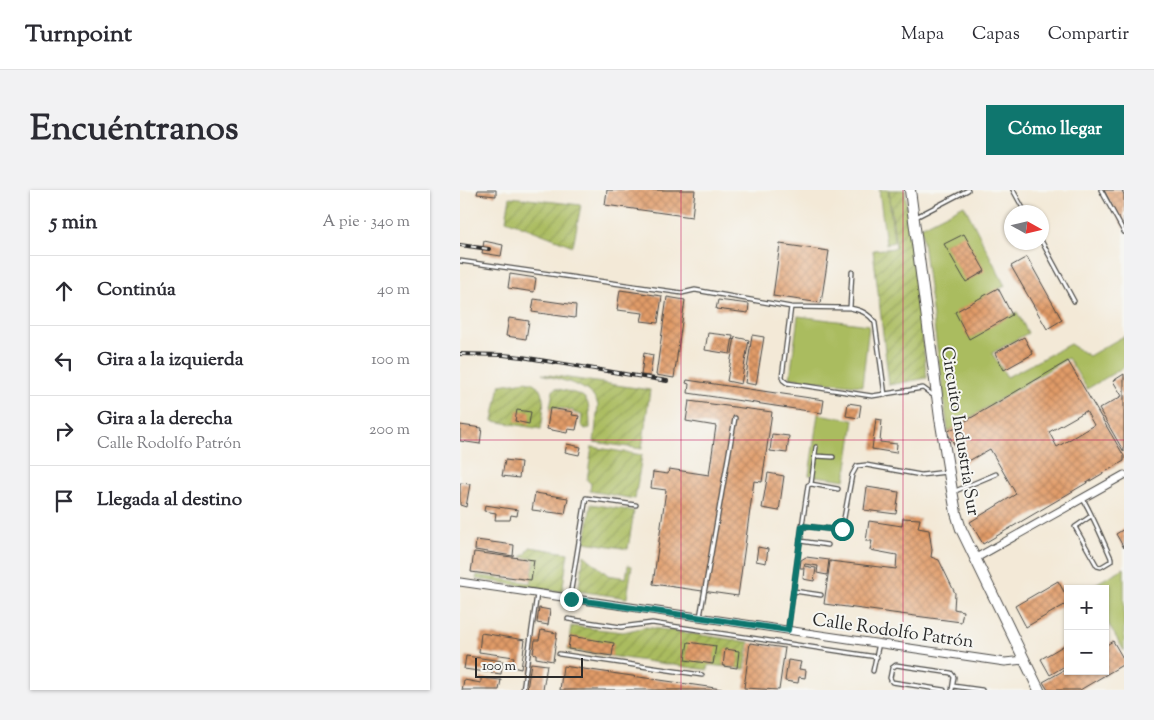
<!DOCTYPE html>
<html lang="es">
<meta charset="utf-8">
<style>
:root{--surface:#fff;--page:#f2f2f3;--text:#2b2b33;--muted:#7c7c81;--line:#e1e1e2;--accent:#0f766e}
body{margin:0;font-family:"Sorts Mill Goudy",serif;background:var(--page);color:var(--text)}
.controls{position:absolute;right:15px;bottom:15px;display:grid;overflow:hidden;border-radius:0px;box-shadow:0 1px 4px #0004}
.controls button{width:45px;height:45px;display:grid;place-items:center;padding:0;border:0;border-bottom:1px solid var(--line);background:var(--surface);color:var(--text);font:25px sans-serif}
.compass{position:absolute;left:544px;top:15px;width:45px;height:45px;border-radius:50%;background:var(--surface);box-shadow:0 1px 4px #0004;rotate:98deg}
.scale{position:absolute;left:15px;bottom:12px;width:108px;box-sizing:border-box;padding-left:5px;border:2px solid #2b2b2b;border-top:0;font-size:14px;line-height:18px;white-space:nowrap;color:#2b2b2b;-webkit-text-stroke:4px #f6f6f2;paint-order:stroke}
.stop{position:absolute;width:15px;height:15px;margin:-11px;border:4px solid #0f766e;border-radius:50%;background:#fff}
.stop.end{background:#0f766e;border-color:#fff;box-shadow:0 1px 5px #0008}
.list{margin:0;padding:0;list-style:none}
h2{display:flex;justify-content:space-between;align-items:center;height:65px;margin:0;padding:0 20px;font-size:21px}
h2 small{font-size:16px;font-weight:400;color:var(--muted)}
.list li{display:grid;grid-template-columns:32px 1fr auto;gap:15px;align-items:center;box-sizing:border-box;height:70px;padding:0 20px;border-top:1px solid var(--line)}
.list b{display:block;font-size:19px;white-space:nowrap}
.list p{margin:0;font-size:16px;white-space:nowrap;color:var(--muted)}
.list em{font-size:16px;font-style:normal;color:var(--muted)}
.icon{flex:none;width:28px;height:28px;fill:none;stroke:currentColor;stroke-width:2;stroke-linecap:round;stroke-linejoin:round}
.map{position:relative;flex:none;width:664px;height:500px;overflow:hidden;border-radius:0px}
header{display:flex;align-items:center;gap:30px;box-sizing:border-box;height:70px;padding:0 25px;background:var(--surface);border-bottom:1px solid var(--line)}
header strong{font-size:24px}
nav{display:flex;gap:28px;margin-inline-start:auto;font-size:18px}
.intro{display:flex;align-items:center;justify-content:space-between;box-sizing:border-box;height:120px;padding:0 30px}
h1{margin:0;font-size:35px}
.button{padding:12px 22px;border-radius:0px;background:var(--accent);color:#fff;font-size:18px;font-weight:700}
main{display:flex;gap:30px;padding:0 30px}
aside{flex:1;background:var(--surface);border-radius:0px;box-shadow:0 1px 4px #0004}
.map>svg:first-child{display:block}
.park{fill:#aabc5f;stroke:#6a7445}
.garden{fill:url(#garden-furrows);stroke:#6a7445}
.building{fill:url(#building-cross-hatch);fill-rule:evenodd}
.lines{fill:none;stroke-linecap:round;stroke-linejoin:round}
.lane-casing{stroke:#494845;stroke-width:5.5}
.street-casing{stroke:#494845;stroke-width:9}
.secondary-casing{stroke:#494845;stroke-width:12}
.lane{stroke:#fff;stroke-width:3}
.street{stroke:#fff;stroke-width:7}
.secondary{stroke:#fff;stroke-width:10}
.rail-casing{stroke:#2b2b2b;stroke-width:4}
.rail{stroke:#f6f6f2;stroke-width:2;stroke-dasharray:5.5;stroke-linecap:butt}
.route{stroke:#0f766e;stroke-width:6}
.grid{fill:none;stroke:#c2185b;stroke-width:1;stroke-opacity:0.55}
.labels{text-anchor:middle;stroke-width:4;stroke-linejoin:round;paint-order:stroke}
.street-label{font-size:18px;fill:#2b2b2b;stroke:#f6f6f2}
</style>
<header>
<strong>Turnpoint</strong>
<nav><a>Mapa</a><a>Capas</a><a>Compartir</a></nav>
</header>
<div class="intro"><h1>Encuéntranos</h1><a class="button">Cómo llegar</a></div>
<main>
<aside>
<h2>5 min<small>A pie · 340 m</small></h2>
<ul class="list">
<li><svg class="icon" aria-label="ahead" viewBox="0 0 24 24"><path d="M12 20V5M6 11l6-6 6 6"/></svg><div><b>Continúa</b></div><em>40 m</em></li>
<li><svg class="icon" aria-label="left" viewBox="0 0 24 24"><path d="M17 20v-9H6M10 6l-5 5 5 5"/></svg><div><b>Gira a la izquierda</b></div><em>100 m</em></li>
<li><svg class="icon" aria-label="right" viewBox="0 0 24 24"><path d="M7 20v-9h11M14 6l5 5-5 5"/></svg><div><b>Gira a la derecha</b><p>Calle Rodolfo Patrón</p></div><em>200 m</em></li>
<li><svg class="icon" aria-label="arrive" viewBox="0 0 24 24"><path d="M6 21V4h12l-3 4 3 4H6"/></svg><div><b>Llegada al destino</b></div></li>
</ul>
</aside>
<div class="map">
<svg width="664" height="500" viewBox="0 0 664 500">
<defs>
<pattern id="garden-furrows" width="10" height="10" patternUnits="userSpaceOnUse" patternTransform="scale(1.25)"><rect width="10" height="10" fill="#aabc5f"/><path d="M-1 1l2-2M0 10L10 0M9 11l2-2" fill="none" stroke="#8b994f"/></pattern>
<pattern id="building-cross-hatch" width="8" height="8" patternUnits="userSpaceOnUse" patternTransform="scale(1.25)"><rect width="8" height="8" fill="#e19b68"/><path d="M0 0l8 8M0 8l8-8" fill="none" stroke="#b77f56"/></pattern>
</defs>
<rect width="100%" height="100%" fill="#f6f6f2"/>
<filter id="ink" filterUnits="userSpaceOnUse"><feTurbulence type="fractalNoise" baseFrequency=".02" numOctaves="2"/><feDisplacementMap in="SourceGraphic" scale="10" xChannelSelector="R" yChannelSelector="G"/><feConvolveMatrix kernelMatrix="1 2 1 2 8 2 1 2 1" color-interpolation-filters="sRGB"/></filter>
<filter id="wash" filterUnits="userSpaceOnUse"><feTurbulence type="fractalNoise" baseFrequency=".0096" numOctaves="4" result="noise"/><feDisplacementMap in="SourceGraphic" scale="20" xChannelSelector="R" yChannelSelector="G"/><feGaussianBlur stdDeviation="1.12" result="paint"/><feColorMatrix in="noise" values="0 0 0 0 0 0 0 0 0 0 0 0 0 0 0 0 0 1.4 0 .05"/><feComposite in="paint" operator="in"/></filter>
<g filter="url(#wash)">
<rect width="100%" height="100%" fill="#f3e9d7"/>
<path class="park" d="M419,0H428L434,52L426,54Z
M504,15L545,96L496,122L509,148L557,122L568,143L532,163L547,187L610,154L629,166L664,146V177L627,199L608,168L488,241L461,37Z
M338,126L409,135L402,196L330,188Z
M358,224L394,230L385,290L349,285Z
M664,378V461L645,428V399L628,398Z"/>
<path class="garden" d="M429,0H445L467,188L429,195L413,60L436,58Z
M50,7L121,15L113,56L46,30Z
M82,184L190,200L182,259L134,252L138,215C131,194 101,191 82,184Z
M66,191C70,192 75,193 77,196C87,206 83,226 81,239L33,231L40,195Z
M95,198C129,207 129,203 130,238L125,239L121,235L122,225L114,223L113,220L90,217L93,201Z
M132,257L182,265L175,309L130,301L131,294L127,290Z
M131,314L174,321L168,359L125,352Z
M70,357L108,363L102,402L16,389L17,385L71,393L75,369L61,367L66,364Z
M124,365L148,385L166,388L168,375L172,376L167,408L118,401Z
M111,436L163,442L186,437L289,452L285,479L249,475L248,480L108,460Z"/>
<g id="blocks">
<path class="building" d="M18,0H36V6L17,4Z
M147,0H235L232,27L145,15Z
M644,0H662L664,5V39Z
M504,44L525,81L506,92L484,54Z
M24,51L43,55L41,66L22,63Z
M320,54L369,61L361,113L313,106Z
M567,67L602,130L587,139L551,76Z
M50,84L76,88L74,102L48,98Z
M538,98L552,125L509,149L495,122Z
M160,100L202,106L198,133L181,131L183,123L157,120Z
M207,107L225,110L214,188L196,185Z
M74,109L116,115L115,128L72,122Z
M258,110L289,114L288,123L256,119Z
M49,128L69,131L66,149L46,146Z
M248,143L273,146L270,164L245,160Z
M292,145L304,147L296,195L285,193Z
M275,147L289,150L281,194L267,191Z
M564,147L573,164L544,180L535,163Z
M184,163L193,165L190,186L181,185Z
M608,171L664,266V271L523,354L510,332L556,304L530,259L505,273L487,242ZM626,221L634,235L597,257L589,242Z
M664,184V262L639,219L662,206L653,191Z
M227,190L364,210L362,223L228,203L229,194L226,193Z
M229,211L312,222L302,292L294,291L278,406L193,394L206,300L191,298L193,282L208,284L209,279L249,285L256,236L226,231Z
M388,213L401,215L399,228L386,226Z
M90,218L113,222L112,225L119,226L116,240L108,239L107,243L87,239Z
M57,220L71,222L69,234L55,231Z
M416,229L422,230L420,252L437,254L436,263L412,259Z
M0,235L22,238L20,254L0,251Z
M312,244L329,246L327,263L310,261Z
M107,254L121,257L119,265L105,262Z
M45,270L61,272L59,288L42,286Z
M308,283L324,286L319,321L302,318Z
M0,293L10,294L6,317L0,315Z
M407,297L439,302L436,324L404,320Z
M75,303L108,308L105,324L72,320Z
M25,315L58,320L57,326L51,325L50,330H35L36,323L24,321Z
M443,328L460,329L458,338L469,340L472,360L471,367L479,370L495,403L494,419L503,421L501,432L364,414L370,371L436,379L437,365L410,360L412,351H406L409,331L442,336Z
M664,339V358L656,344Z
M16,350L54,355L53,366L15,360Z
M298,357L308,359L306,373L296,371Z
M14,362L74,370L71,390L11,382Z
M346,367L369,370L367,385L357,383L358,376L345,374L344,376L356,378L354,391L343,389L344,378H340L341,370Z
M598,391L608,409V413L566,437L555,416Z
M79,418L90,420L88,435L77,433Z
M81,440L97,443L93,471L76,468V464L73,463L75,450H79Z
M21,443L65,450L61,479L52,477L54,467L19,462Z
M110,446L154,453L152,466L108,459Z
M653,451L664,470V474L620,500H588L583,492L608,478V481H645V456Z
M228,452L256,456L253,474L225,470Z
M290,453L325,458L319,500L284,498Z
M608,453V474L590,485L581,469Z
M265,459L279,461L277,478L263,476Z
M6,466L43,471L41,484L4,479Z
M328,470L341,472L339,479L346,480L345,488L339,487L338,493L325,491Z
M71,473L87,475L83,500H67Z
M103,476L262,499V500H100Z
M21,488L41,490L39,500H2L4,490L21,493Z"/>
</g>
</g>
<g filter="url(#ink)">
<use href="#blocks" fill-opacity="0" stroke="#494845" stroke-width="1"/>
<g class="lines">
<defs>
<path id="lane" d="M553,0L565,22
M641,0L664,42
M456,27L508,0
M582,52L614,111
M0,71L222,103L235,100L331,117
M390,118L392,82
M425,205L415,133C409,123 400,120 390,118L331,117L322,187L323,190L327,193L412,206L463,198L474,206
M355,266L373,267
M351,294L356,257
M493,302L536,284
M623,309C634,328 642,348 651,368V371L641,377L637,376L615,337L631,326
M342,336L348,295L351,294L378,299
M340,351L368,355
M334,401L361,405
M111,408V400L126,308L176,315
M240,427L275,228
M108,429L161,437L192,433L417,467
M328,440L342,336L379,340L382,339L392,285L397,276L406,275L461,285L487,282
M99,464L242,485
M413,481L419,453
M493,496L522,500
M63,500L77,404
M484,500L432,492L430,488L432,478L436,475L491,483L494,487L492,500"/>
<path id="street" d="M516,368L664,285
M0,392L545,472L565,470"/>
<path id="secondary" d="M450,0L480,228L490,289L496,323L501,339L579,500"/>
</defs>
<use href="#lane" class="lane-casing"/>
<use href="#street" class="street-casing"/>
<use href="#secondary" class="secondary-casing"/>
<use href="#lane" class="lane"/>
<use href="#street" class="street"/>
<use href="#secondary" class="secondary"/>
<defs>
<path id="rail" d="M0,55L29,59
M0,164L43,165L62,167L207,191"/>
</defs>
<use href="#rail" class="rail-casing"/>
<use href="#rail" class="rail"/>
</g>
</g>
<g class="lines" filter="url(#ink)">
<path class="route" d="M111,409L328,440L342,336L379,340L382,339"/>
</g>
<path class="grid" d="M221,0V500M443,0V500M0,250H664"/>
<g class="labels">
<g class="street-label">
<text transform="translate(501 241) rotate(81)" y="6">Circuito Industria Sur</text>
<text transform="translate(433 440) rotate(8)" y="6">Calle Rodolfo Patrón</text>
</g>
</g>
</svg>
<div class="controls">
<button>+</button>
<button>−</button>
</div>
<svg class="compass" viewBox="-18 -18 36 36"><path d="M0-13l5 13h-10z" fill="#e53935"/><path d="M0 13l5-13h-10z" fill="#7c7c81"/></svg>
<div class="scale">100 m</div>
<div class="stop" style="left:382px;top:339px"></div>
<div class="stop end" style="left:111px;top:409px"></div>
</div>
</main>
